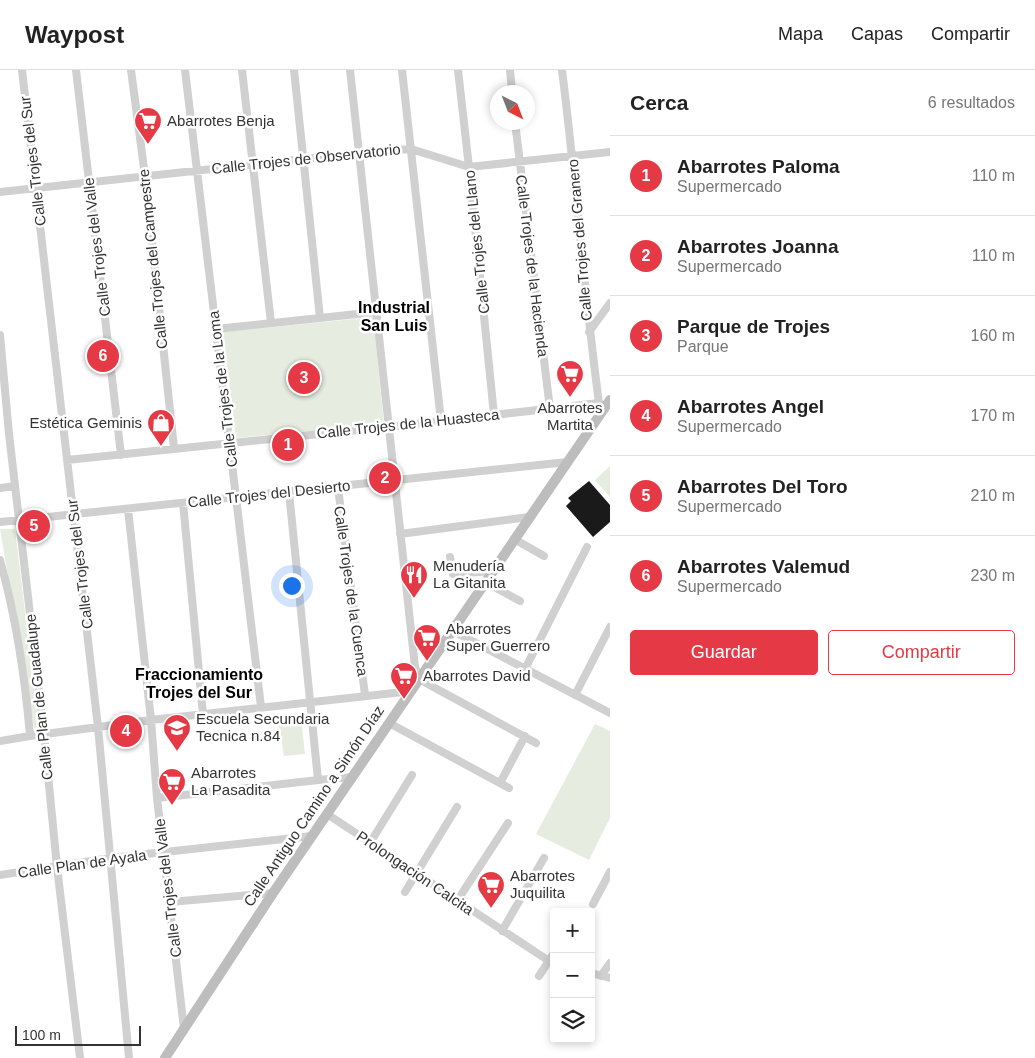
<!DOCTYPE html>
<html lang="es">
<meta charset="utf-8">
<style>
:root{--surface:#fff;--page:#f6f6f6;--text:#222;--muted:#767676;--line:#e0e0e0;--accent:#e63946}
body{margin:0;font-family:Helvetica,sans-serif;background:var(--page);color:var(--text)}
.controls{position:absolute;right:15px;bottom:15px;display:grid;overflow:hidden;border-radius:5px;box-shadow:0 2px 8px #0003}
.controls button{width:45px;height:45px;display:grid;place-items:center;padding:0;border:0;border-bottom:1px solid var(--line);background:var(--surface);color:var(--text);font:25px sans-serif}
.compass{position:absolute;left:490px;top:15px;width:45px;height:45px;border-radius:50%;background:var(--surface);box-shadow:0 2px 8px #0003;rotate:138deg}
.scale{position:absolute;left:15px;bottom:12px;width:126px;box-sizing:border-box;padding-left:5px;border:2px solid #333;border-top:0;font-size:14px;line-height:18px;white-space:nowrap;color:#333;-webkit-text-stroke:4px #fff;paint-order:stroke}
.you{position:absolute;left:291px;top:515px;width:18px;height:18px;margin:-12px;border:4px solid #fff;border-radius:50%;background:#1a73e8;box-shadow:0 0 0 8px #1a73e833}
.badge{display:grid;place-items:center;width:32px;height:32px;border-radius:50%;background:var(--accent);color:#fff;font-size:16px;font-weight:700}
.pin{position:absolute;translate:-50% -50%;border:2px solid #fff;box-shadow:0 1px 5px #0006}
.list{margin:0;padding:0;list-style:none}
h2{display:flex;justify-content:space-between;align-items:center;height:65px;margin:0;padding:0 20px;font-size:21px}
h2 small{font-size:16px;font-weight:400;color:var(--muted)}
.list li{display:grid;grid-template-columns:32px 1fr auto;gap:15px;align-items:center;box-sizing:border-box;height:80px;padding:0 20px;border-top:1px solid var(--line)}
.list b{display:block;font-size:19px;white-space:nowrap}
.list p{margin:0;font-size:16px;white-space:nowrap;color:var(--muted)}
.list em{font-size:16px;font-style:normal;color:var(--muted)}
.actions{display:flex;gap:10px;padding:15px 20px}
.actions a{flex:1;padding:11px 0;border:1px solid var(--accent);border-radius:5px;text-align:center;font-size:18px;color:var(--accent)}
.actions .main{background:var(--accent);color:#fff}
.icon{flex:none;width:28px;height:28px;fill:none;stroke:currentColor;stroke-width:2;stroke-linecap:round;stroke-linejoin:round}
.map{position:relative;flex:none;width:610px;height:988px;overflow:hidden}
header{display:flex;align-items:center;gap:30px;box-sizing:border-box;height:70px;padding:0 25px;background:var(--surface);border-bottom:1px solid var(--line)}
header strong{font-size:24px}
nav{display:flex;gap:28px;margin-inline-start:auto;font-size:18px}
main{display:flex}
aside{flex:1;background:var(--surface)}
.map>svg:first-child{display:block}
.green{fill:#e6ecdf}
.building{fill:#1a1a1a}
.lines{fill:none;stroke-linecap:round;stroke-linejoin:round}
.street{stroke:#d0d0d0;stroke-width:8}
.secondary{stroke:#bdbdbd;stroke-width:10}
.labels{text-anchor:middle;stroke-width:5;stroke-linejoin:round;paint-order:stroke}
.poi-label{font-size:15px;fill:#333;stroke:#fff;text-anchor:start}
.street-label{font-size:15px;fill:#333;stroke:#fff}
.neighbourhood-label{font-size:16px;font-weight:bold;fill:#000;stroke:#fff}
</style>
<header>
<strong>Waypost</strong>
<nav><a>Mapa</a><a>Capas</a><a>Compartir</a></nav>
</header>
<main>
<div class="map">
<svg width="610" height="988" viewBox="0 0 610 988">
<rect width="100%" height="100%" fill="#fff"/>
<path class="green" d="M373,247L384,354L236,368L223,262Z
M610,396V427L595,410Z
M0,459H15L39,658H34Z
M301,648L305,684L284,686L278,649Z
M595,654L610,661V748L589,790L536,764Z"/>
<path class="building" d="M299 315a9 9 0 1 1 18 0a9 9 0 1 1-18 0Z
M589,411L610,435V452L593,467L566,436L571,431L568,428Z"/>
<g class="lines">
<path class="street" d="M22,0L98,657L129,988
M76,0L121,385
M131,0L145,106L174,378
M185,0L261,637
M242,0L271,253
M294,0L320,248
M350,0L415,597L420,609L426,613L536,673
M402,0L441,351
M458,0L469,97L494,345
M510,0L512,22
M562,0C576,111 584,222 599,333L601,334
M515,52L550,339
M0,122L359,83L411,79L469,97L610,82
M216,259L376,242
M589,262L610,233
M0,265L9,364L44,664L57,797L80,988
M67,390L388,357L599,333
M0,418L15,416
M338,418L365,625
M289,422L318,710
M183,433L203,644
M128,439L151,650L157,728L184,959
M0,452L567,392
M400,464L529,447
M514,469L544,486
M450,487L453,504L492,501
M0,490C16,547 25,607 30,666
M485,512L520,531
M453,561L610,643
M525,599L587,477
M575,625L610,557
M389,653L509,718
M0,671L30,666L151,650L412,621
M500,713L525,666
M157,728L318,710L352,707
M327,744L549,891L554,892
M370,773L412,705
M0,805L110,788L312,766
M405,822L457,737
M457,831L508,753
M170,832L273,823
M593,834L610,802
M502,861L544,788
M591,903L610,908
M539,906L554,883
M601,906L610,893"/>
<path class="secondary" d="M165,988L273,823L610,330"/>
</g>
<defs>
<symbol id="supermarket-pin" viewBox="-11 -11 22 30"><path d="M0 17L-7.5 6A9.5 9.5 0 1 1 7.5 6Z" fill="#e63946" stroke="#fff"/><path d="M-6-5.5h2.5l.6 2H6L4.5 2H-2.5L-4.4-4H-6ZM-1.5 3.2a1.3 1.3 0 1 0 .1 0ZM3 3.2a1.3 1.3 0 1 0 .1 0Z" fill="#fff"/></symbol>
<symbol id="shop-pin" viewBox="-11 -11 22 30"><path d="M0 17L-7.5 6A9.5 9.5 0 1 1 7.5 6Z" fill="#e63946" stroke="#fff"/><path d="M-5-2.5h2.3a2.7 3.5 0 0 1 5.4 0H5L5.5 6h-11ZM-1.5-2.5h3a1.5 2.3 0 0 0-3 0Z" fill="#fff"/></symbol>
<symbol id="restaurant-pin" viewBox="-11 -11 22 30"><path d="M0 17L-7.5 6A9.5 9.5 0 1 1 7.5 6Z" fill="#e63946" stroke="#fff"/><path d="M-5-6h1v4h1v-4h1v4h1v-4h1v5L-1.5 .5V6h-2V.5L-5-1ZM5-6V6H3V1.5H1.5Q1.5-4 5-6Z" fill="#fff"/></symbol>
<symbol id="school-pin" viewBox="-11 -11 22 30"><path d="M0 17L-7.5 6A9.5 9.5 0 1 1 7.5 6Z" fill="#e63946" stroke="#fff"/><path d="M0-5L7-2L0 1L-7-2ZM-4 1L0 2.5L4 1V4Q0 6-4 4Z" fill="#fff"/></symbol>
</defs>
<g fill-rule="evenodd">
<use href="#supermarket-pin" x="132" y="35" width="32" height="43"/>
<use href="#supermarket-pin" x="554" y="288" width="32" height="43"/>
<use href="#shop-pin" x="145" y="337" width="32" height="43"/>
<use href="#restaurant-pin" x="398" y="489" width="32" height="43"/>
<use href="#supermarket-pin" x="411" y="552" width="32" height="43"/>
<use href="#supermarket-pin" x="388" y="590" width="32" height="43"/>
<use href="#school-pin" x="161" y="642" width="32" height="43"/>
<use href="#supermarket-pin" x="156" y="696" width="32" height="43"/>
<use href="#supermarket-pin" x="475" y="799" width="32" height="43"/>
</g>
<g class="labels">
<g class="poi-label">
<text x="167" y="56">Abarrotes Benja</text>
<text x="570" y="343" text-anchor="middle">Abarrotes<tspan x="570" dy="17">Martita</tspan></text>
<text x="142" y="358" text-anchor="end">Estética Geminis</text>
<text x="433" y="501">Menudería<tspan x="433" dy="17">La Gitanita</tspan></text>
<text x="446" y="564">Abarrotes<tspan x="446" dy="17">Super Guerrero</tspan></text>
<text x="423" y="611">Abarrotes David</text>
<text x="196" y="654">Escuela Secundaria<tspan x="196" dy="17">Tecnica n.84</tspan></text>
<text x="191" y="708">Abarrotes<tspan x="191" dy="17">La Pasadita</tspan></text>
<text x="510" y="811">Abarrotes<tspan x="510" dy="17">Juquilita</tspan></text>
</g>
<g class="street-label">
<text transform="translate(306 89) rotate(-6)" y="5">Calle Trojes de Observatorio</text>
<text transform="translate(33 91) rotate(-97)" y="5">Calle Trojes del Sur</text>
<text transform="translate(580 170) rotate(-95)" y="5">Calle Trojes del Granero</text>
<text transform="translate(477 172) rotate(-96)" y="5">Calle Trojes del Llano</text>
<text transform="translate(97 177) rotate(-97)" y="5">Calle Trojes del Valle</text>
<text transform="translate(153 189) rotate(-96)" y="5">Calle Trojes del Campestre</text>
<text transform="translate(532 196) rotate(83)" y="5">Calle Trojes de la Hacienda</text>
<text transform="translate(223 319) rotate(-97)" y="5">Calle Trojes de la Loma</text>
<text transform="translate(408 354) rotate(-6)" y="5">Calle Trojes de la Huasteca</text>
<text transform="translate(269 424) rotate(-6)" y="5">Calle Trojes del Desierto</text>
<text transform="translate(80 494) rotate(-97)" y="5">Calle Trojes del Sur</text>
<text transform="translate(351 521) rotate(82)" y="5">Calle Trojes de la Cuenca</text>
<text transform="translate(39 627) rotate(-96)" y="5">Calle Plan de Guadalupe</text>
<text transform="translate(314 736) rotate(-56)" y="5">Calle Antiguo Camino a Simón Díaz</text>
<text transform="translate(82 794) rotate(-8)" y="5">Calle Plan de Ayala</text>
<text transform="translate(415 803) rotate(34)" y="5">Prolongación Calcita</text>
<text transform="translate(168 818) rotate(-97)" y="5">Calle Trojes del Valle</text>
</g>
<g class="neighbourhood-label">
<text x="394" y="243">Industrial<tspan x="394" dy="18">San Luis</tspan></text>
<text x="199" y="610">Fraccionamiento<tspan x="199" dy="18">Trojes del Sur</tspan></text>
</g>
</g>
</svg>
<div class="controls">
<button>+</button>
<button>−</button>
<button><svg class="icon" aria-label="layers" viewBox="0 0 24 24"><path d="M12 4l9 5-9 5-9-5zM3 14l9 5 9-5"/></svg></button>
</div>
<svg class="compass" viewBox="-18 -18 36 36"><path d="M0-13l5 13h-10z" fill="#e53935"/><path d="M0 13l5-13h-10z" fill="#767676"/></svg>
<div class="scale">100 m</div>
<div class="you"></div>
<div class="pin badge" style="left:288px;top:375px">1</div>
<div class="pin badge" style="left:385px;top:408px">2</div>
<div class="pin badge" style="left:304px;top:308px">3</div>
<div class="pin badge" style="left:126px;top:661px">4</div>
<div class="pin badge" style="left:34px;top:456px">5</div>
<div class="pin badge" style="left:103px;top:286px">6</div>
</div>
<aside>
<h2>Cerca<small>6 resultados</small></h2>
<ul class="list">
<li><span class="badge">1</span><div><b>Abarrotes Paloma</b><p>Supermercado</p></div><em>110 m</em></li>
<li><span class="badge">2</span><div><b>Abarrotes Joanna</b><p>Supermercado</p></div><em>110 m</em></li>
<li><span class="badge">3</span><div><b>Parque de Trojes</b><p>Parque</p></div><em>160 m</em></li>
<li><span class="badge">4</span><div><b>Abarrotes Angel</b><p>Supermercado</p></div><em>170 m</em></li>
<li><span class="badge">5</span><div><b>Abarrotes Del Toro</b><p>Supermercado</p></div><em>210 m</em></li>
<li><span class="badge">6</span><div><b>Abarrotes Valemud</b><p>Supermercado</p></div><em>230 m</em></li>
</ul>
<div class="actions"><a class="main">Guardar</a><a>Compartir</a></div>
</aside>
</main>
